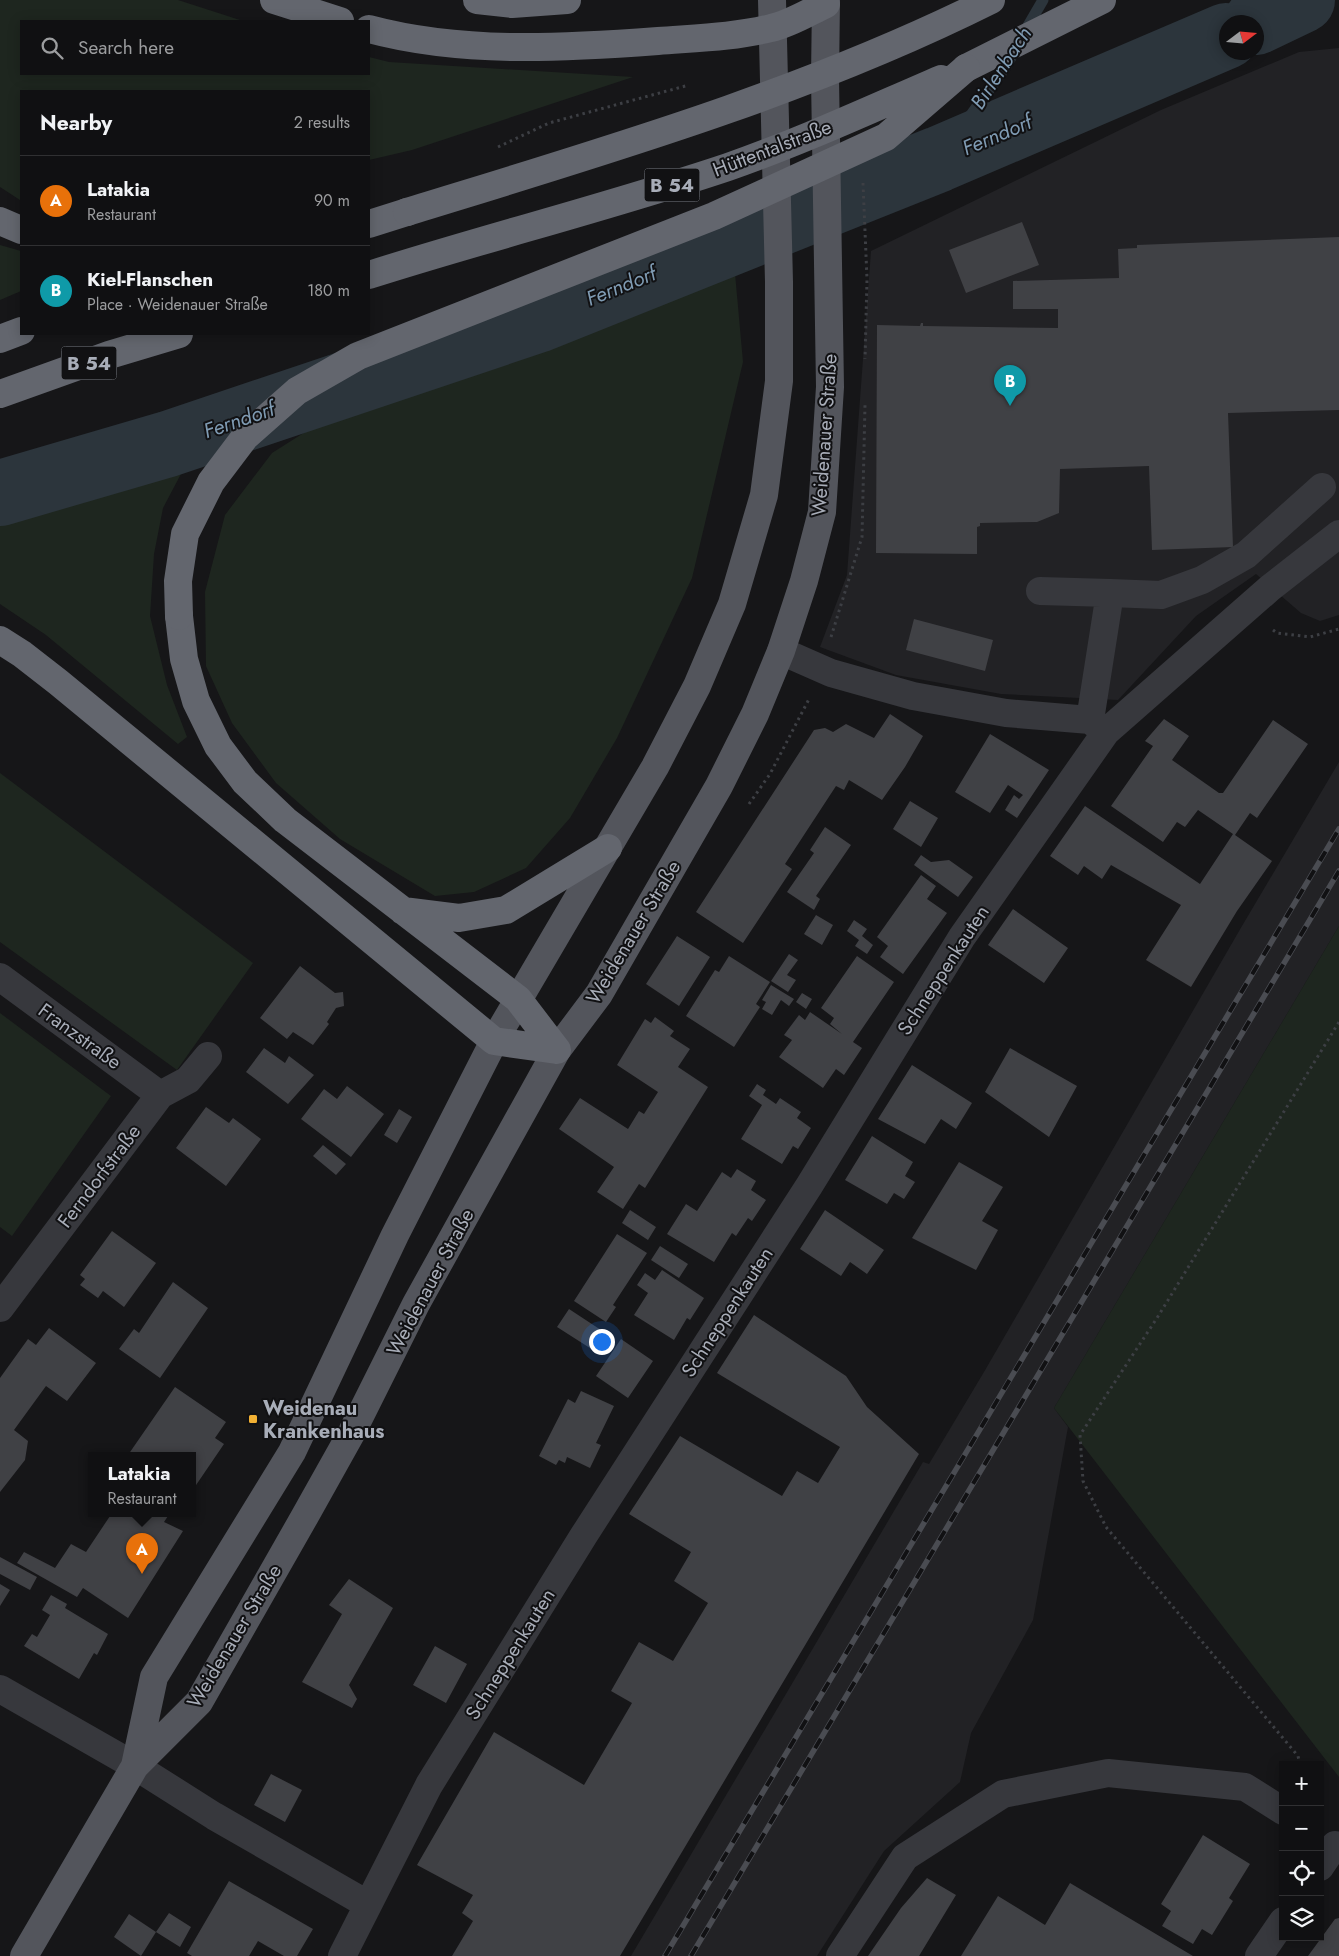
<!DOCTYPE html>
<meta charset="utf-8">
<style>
:root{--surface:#101012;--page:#19191b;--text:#f1f3f6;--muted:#9c9d9f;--line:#303032;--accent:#7c3aed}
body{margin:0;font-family:Jost,sans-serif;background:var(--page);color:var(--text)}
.controls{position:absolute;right:15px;bottom:15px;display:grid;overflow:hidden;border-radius:0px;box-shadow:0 2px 12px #0003}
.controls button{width:45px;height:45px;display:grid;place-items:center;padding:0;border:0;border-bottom:1px solid var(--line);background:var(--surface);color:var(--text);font:25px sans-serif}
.compass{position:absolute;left:1219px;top:15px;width:45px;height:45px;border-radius:50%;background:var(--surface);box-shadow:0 2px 12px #0003;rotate:74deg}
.you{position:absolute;left:601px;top:1341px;width:18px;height:18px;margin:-12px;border:4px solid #fff;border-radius:50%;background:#1a73e8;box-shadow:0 0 0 8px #1a73e833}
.badge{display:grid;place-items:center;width:32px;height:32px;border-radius:50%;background:var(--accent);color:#fff;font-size:16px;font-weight:700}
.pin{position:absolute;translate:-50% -41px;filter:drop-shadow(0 1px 2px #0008)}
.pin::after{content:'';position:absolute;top:26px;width:18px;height:15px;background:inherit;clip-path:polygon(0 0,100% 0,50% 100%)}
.popup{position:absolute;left:88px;top:1452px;width:108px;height:65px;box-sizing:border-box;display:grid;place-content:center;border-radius:0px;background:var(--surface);filter:drop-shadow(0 1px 4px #0005);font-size:16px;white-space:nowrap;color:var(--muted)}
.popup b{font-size:19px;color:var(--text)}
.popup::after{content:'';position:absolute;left:50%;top:100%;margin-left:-10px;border:10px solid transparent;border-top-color:var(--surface)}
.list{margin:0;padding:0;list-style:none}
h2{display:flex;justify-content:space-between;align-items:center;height:65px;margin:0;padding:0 20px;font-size:21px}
h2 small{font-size:16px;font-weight:400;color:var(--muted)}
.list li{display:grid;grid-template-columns:32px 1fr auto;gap:15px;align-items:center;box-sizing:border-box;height:90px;padding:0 20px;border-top:1px solid var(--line)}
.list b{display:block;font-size:19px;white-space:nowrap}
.list p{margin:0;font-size:16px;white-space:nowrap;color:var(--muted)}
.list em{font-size:16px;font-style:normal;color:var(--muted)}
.icon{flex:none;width:28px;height:28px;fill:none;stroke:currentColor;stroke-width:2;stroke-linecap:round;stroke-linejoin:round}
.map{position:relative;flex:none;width:1339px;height:1956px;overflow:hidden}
.search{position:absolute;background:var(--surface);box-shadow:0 2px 12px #0003;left:20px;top:20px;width:350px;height:55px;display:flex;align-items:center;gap:12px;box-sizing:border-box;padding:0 18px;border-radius:0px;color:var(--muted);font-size:19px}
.panel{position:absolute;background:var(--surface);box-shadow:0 2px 12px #0003;left:20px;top:90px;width:350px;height:245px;border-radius:0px}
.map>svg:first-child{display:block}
.built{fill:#222225}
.green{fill:#1e261f}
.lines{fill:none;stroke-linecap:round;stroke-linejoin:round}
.stream{stroke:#2c353c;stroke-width:11}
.river{stroke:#2c353c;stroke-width:66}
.building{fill:#404145}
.path{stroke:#3d3f44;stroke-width:3;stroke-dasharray:2.5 4;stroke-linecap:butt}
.minor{stroke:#37383d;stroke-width:28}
.major{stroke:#53555c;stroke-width:28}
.highway{stroke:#63666e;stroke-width:28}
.rail-casing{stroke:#4a4c52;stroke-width:5.5}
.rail{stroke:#111113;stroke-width:4;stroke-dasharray:11;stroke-linecap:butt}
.highway-bridge{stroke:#63666e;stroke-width:28}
.poi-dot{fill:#f2b134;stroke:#111113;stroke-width:2}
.labels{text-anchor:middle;stroke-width:4;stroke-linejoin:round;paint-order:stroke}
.shield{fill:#111113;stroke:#7b7e86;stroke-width:1}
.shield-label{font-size:19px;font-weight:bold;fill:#a8adb8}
.street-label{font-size:20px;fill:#a8adb8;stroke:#111113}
.poi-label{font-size:20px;font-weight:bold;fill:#a8adb8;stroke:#111113;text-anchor:start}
.water-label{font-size:21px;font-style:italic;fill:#7f9bb3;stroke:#111113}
</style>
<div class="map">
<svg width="1339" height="1956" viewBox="0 0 1339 1956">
<rect width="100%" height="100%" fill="#161618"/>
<path class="built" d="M1339,48V615L1320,621L1301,613L1256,574L1196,616L1118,700L1001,694L896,675L820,647L847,575L871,251L1161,110L1299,52Z
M1339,762V926L1054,1408L1068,1427L1033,1620L971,1733L960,1782L884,1851L817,1956H631L923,1462L929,1464L984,1372L1242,926Z"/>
<path class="green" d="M0,0H178L243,21H21V74H369V57L389,62L633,77L412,150L369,160V91H21L20,200L0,187Z
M0,245L21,251V291L0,300Z
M733,251L743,362L692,578L617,738L570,818L526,868L474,892L435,896L340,839L276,783L232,723L206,666L205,592L225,515L272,453L389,379Z
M192,453L163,508L154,554L150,616L167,685L187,737L178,744L46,635L0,604V507Z
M0,773L253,963L177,1070L0,942Z
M1339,926V1777L1054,1408Z
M0,1013L111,1096L12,1236L0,1227Z"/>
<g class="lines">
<path class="stream" d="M1025,31L1043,0
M939,159L1007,65L1015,50"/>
<path class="river" d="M1256,22L1302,0
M0,493L168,444L537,320L939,159L1226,36"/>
</g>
<path class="building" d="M1022,222L1039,265L966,293L949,250Z
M1339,237V410L1228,413L1233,547L1152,550L1149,466L1060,469L1059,513L1037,522L980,523V526L977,527V554L876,553L877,325L920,326L921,323H923V326L1058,328V309H1013V281L1119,278L1118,249L1137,248V245Z
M914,619L993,640L985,671L906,650Z
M890,714L923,736L905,767L882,800L849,780L844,790L836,786L785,864L792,869L743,943L696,912L814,730L825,728L833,732L846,724L874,738Z
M1164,719L1189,736L1172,760L1219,793H1223L1273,720L1308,744L1257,818L1250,813L1235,835L1272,861L1237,911L1191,987L1146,960L1181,905L1111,865L1102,879L1084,866L1078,875L1050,856L1085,806L1200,884L1233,834L1198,810L1185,827L1177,822L1163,842L1111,806L1153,746L1145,741Z
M990,734L1049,770L1017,818L1005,810L1014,795L1019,799L1023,795L1008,785L990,813L955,792Z
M910,801L938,818L921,847L893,829Z
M825,827L851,845L816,896L820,899L814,910L787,892L814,853L810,850Z
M921,855L931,862L949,860L973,877L958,897L914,865Z
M921,875L936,886L927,899L947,913L903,974L880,957L888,946L877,937Z
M1013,909L1068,948L1044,983L988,945Z
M816,915L833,925L822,945L804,934Z
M854,920L867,929L862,936L873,945L867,954L855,946L859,940L847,931Z
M677,936L710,957L679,1006L646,984Z
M789,954L798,960L787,975L796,980L788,992L771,981Z
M729,956L770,982L756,1004L760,1007L734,1047L686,1016L715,970L719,972Z
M857,956L894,982L853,1042L862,1048L844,1075L836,1069L823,1088L779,1057L792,1040L784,1035L799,1015L805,1020L810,1012L842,1034L830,1024L834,1018L821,1008Z
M300,966L335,993L343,992L344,1006L336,1008L327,1022L329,1024L313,1045L293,1032L287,1039L260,1018Z
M771,985L794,999L789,1006L781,1000L772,1015L762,1009L766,1002L762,1000Z
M802,993L812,999L806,1009L796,1002Z
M655,1017L674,1031L670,1036L690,1049L678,1067L708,1087L645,1188L639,1184L623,1209L597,1192L614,1167L559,1129L580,1098L628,1129L639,1111L644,1114L658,1092L617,1065L645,1019L651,1023Z
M264,1048L285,1063L289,1056L314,1075L288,1104L246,1072Z
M1010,1048L1077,1086L1049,1137L985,1092Z
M912,1065L972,1103L956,1129L941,1119L925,1144L878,1119Z
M757,1084L766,1090L763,1095L776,1104L780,1098L801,1112L797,1118L811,1128L798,1149L793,1146L782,1164L741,1139L762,1105L749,1096Z
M347,1086L384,1114L351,1157L301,1119L324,1089L337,1099Z
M206,1107L229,1123L233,1118L261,1139L226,1186L176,1148Z
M399,1109L412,1117L397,1143L384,1135Z
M872,1136L913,1162L905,1176L915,1182L904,1199L894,1193L887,1204L845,1180Z
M323,1145L346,1164L336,1175L313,1156Z
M959,1162L1003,1187L982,1221L998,1230L976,1270L912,1238Z
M737,1169L756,1181L751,1190L766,1200L752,1221L748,1218L736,1236L732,1233L714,1262L667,1234L686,1204L697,1211L722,1172L731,1178Z
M630,1210L656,1227L648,1240L622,1223Z
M825,1210L884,1250L867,1274L850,1262L841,1276L800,1249Z
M112,1231L156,1263L124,1307L103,1291L98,1298L80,1285L85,1279L80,1275Z
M617,1234L647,1253L613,1305L616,1307L606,1322L574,1301Z
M660,1246L688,1264L679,1278L651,1260Z
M662,1270L704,1298L690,1320L687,1318L674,1340L634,1315L648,1293L637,1285L645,1273L655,1280Z
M173,1282L208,1308L160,1378L119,1349L134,1329L139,1333Z
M569,1309L604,1332L593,1350L557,1327Z
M754,1315L846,1376L867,1407L919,1454L620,1956H452L473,1921L462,1913L473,1895L417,1865L494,1732L584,1785L632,1703L611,1691L639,1642L673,1661L708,1603L674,1581L691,1552L629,1514L680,1436L782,1496L797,1471L818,1483L840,1447L717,1373Z
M49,1328L96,1363L67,1401L46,1386L14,1430L28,1441L25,1460L0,1492V1378L28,1339L36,1345Z
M621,1339L653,1361L628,1398L596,1376Z
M175,1387L226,1422L215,1438L224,1444L192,1491V1455H128Z
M581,1391L614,1406L596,1443L601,1445L590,1468L567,1457L565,1463L559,1460L556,1465L539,1456L568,1399L575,1403Z
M112,1513H177L175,1517L170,1513L164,1522L183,1531L128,1618L83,1588L77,1597L17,1563L24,1552L55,1568L71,1544L86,1552Z
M0,1557L37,1577L30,1590L0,1574Z
M349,1579L393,1608L349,1685L357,1699L352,1708L302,1682L342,1614L329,1605Z
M0,1584L10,1590L0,1606Z
M51,1595L67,1604L65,1608L108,1634L97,1655L94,1653L79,1679L24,1646L32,1634L37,1637L50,1615L42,1610Z
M435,1646L467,1664L446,1703L413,1685Z
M271,1774L302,1790L285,1822L254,1805Z
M1203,1835L1250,1864L1229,1898L1233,1901L1212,1935L1202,1929L1193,1944L1162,1926L1171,1911L1161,1904Z
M927,1878L956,1895L919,1956H868L901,1908Z
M229,1881L313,1929L297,1956H284L258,1941L249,1956H192L187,1953Z
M1070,1883L1193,1956H961L998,1896L1045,1925Z
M169,1913L191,1927L180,1947L156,1932Z
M129,1914L156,1932L141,1956L114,1937Z
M1339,1918V1956H1308L1335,1919Z"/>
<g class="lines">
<path class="path" d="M498,147L549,123L689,85
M863,183L867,279L865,359
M1273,630L1277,633L1310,637L1339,629
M831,637L862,537L865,405
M749,804L770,774L809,699
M1300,1765L1298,1756L1106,1527L1083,1481L1080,1435L1157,1318L1339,1022"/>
<path class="minor" d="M1040,591L1110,593
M781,651L831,673L913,696L1006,713L1090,720L1104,731
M1090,720L1110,593L1161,595L1202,580L1246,555L1322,487
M0,977L160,1095
M0,1308L160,1095L188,1080L208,1056
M0,1689L135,1766L214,1816L367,1904
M1320,1867L1335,1845
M342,1956L429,1785L584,1535L809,1186L962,937L1106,732L1270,588L1339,534
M840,1956L905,1857L1003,1794L1108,1773L1245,1787L1283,1811
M1259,1956L1283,1921"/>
<path class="major" d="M135,1766L154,1677L292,1452L395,1235L494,1041L655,767L697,686L732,604L764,495L779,381V282L772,0
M24,1956L135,1766L199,1702L305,1516L352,1432L416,1304L557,1050L599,994L719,786L755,714L781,651L804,581L822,512L830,387L825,78L826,0"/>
<path class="highway" d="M274,0L340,21
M477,0L512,4L567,0
M369,29C462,54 563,48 658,41C696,38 735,37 771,28C790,24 809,12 826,4
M966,68L1102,0
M0,221L21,230
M369,224L407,212
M0,339L21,331
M0,394L109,355L179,334
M179,616L184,659L196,701L218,746L245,782L285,820L518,999L557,1050
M0,640L22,654L58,682L494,1041L557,1050
M403,911L459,918L506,910L608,848"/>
<defs>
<path id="rail" d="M665,1956L1339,829
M691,1956L1339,871"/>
</defs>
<use href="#rail" class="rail-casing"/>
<use href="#rail" class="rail"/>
<path class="highway-bridge" d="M407,212C605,151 805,93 991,0
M369,275C488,237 609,207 728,167C800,142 871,109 941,79
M179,616L178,581L185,534L211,482L245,437L297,391L358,356L714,216L886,137L966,68"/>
</g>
<rect class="poi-dot" x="248" y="1414" width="10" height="10" rx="2.5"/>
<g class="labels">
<g class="shield">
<rect x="644.5" y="168.5" width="55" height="33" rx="4"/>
<rect x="61.5" y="346.5" width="55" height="33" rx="4"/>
</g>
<g class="shield-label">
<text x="672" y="192">B 54</text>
<text x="89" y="370">B 54</text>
</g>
<g class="street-label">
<text transform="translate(772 148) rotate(-21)" y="7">Hüttentalstraße</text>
<text transform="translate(824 435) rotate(-86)" y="7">Weidenauer Straße</text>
<text transform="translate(633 932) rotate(-59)" y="7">Weidenauer Straße</text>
<text transform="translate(943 970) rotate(-57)" y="7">Schneppenkauten</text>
<text transform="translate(80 1036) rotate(36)" y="7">Franzstraße</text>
<text transform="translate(99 1176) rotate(-53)" y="7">Ferndorfstraße</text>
<text transform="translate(430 1282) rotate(-62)" y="7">Weidenauer Straße</text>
<text transform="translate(727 1312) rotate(-57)" y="7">Schneppenkauten</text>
<text transform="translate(234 1636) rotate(-59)" y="7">Weidenauer Straße</text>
<text transform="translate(510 1654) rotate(-58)" y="7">Schneppenkauten</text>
</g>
<g class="poi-label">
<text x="263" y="1415">Weidenau<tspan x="263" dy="23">Krankenhaus</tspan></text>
</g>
<g class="water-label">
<text transform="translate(1001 68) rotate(-57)" y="7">Birlenbach</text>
<text transform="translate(997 135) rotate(-23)" y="7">Ferndorf</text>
<text transform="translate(621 286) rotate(-22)" y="7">Ferndorf</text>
<text transform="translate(239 420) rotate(-19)" y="7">Ferndorf</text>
</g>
</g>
</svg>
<div class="controls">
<button>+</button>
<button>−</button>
<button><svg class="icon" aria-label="locate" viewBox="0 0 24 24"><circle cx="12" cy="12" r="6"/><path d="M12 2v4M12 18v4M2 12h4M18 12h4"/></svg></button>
<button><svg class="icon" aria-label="layers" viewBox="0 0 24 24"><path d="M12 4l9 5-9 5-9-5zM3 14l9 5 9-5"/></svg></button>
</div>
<svg class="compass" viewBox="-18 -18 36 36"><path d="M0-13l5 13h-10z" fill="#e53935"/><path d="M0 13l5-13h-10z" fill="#9c9d9f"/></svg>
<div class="you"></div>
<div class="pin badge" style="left:142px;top:1574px;background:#e8710a">A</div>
<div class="popup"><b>Latakia</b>Restaurant</div>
<div class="pin badge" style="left:1010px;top:406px;background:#0f9aa8">B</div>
<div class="search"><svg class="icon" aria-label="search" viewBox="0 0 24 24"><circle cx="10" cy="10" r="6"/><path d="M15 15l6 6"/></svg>Search here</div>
<section class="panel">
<h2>Nearby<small>2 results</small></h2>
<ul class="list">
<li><span class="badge" style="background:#e8710a">A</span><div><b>Latakia</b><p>Restaurant</p></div><em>90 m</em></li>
<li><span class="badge" style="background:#0f9aa8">B</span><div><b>Kiel-Flanschen</b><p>Place · Weidenauer Straße</p></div><em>180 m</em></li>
</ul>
</section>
</div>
